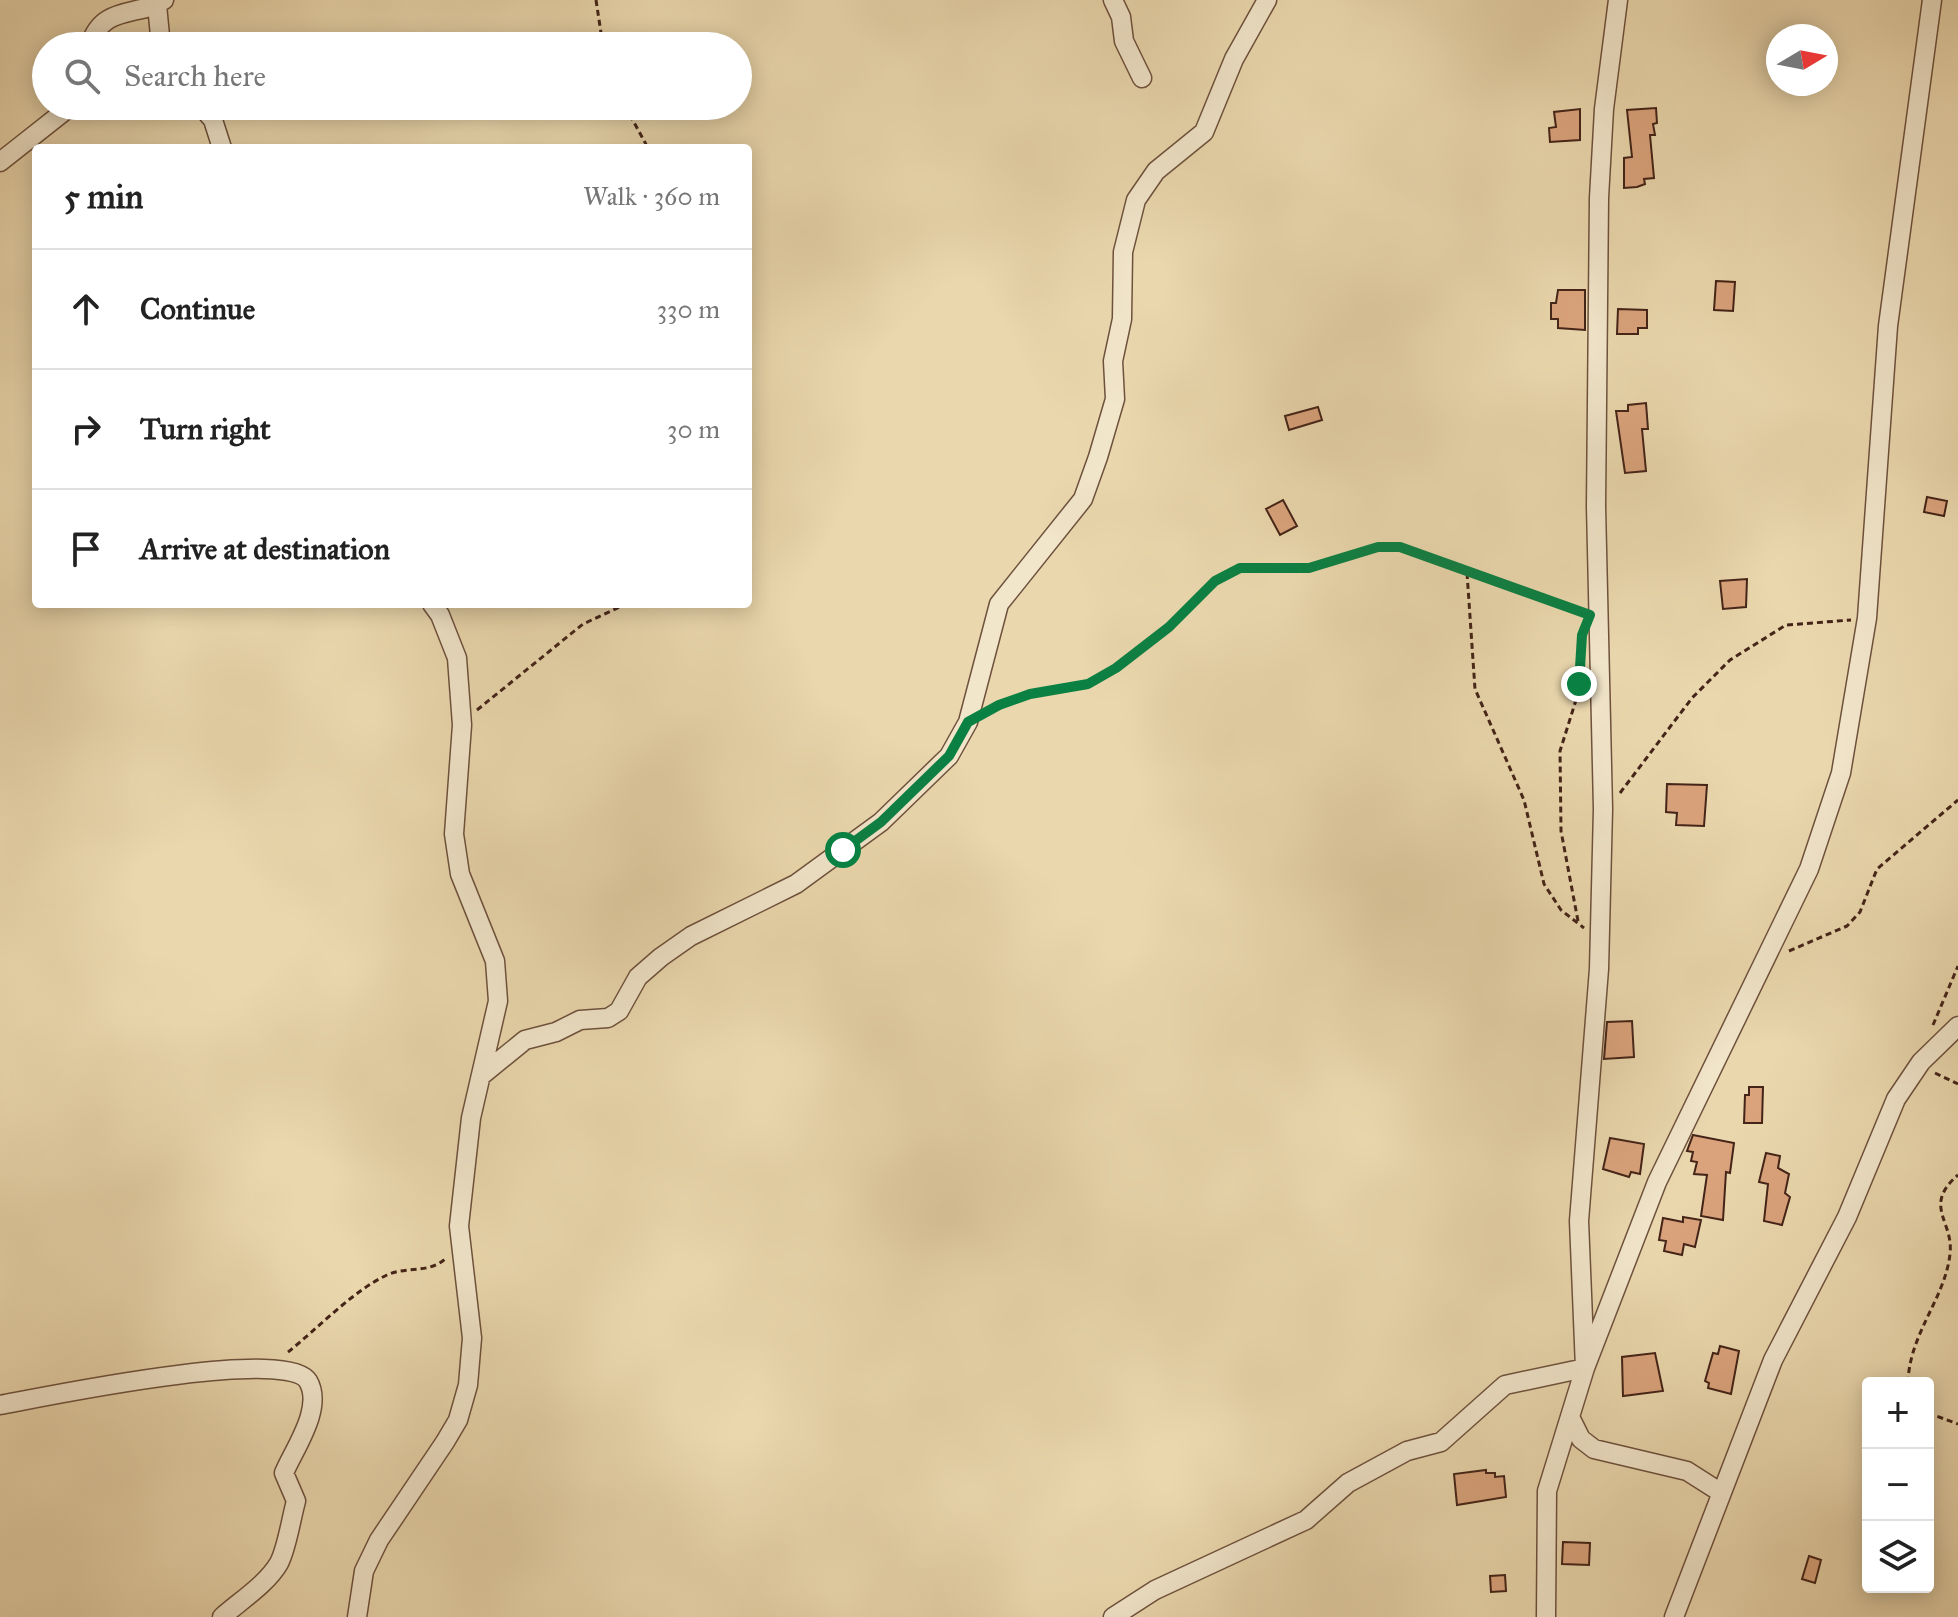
<!DOCTYPE html>
<meta charset="utf-8">
<style>
:root{--surface:#fff;--page:#f6f6f6;--text:#222;--muted:#767676;--line:#e0e0e0}
body{margin:0;font-family:"IM FELL Great Primer",serif;background:var(--page);color:var(--text)}
.controls{position:absolute;right:24px;bottom:24px;display:grid;overflow:hidden;border-radius:8px;box-shadow:0 4px 20px #0003}
.controls button{width:72px;height:72px;display:grid;place-items:center;padding:0;border:0;border-bottom:2px solid var(--line);background:var(--surface);color:var(--text);font:40px sans-serif}
.compass{position:absolute;left:1766px;top:24px;width:72px;height:72px;border-radius:50%;background:var(--surface);box-shadow:0 4px 20px #0003;rotate:80deg}
.stop{position:absolute;width:24px;height:24px;margin:-18px;border:6px solid #0b8043;border-radius:50%;background:#fff}
.stop.end{background:#0b8043;border-color:#fff;box-shadow:0 2px 8px #0008}
.list{margin:0;padding:0;list-style:none}
h2{display:flex;justify-content:space-between;align-items:center;height:104px;margin:0;padding:0 32px;font-size:34px}
h2 small{font-size:26px;font-weight:400;color:var(--muted)}
.list li{display:grid;grid-template-columns:52px 1fr auto;gap:24px;align-items:center;box-sizing:border-box;height:120px;padding:0 32px;border-top:2px solid var(--line)}
.list b{display:block;font-size:30px;white-space:nowrap}
.list em{font-size:26px;font-style:normal;color:var(--muted)}
.icon{flex:none;width:44px;height:44px;fill:none;stroke:currentColor;stroke-width:2;stroke-linecap:round;stroke-linejoin:round}
.map{position:relative;flex:none;width:1958px;height:1617px;overflow:hidden}
.search{position:absolute;background:var(--surface);box-shadow:0 4px 20px #0003;left:32px;top:32px;width:720px;height:88px;display:flex;align-items:center;gap:20px;box-sizing:border-box;padding:0 28px;border-radius:44px;color:var(--muted);font-size:30px}
.panel{position:absolute;background:var(--surface);box-shadow:0 4px 20px #0003;left:32px;top:144px;width:720px;height:464px;border-radius:8px}
.map>svg:first-child{display:block}
.building{fill:#daa37c;stroke:#442418;stroke-width:2}
.lines{fill:none;stroke-linecap:round;stroke-linejoin:round}
.minor-casing{stroke:#6e513d;stroke-width:21}
.path{stroke:#442418;stroke-width:3;stroke-dasharray:6 4;stroke-linecap:butt}
.minor{stroke:#f1e5ca;stroke-width:18}
.route{stroke:#0b8043;stroke-width:10}
</style>
<div class="map">
<svg width="1958" height="1617" viewBox="0 0 1958 1617">
<rect width="100%" height="100%" fill="#ead7ad"/>
<filter id="stains"><feTurbulence type="fractalNoise" baseFrequency=".0025" numOctaves="4"/><feColorMatrix values="0 0 0 0 .2 0 0 0 0 .09 0 0 0 0 .02 0 0 0 .5 -.17"/></filter>
<radialGradient id="worn" r=".72"><stop offset=".6" stop-color="#630" stop-opacity="0"/><stop offset="1" stop-color="#630" stop-opacity=".3"/></radialGradient>
<path class="building" d="M1656,108L1657,123L1653,124L1655,135H1650L1654,178L1644,179L1645,184L1637,187L1624,188V158L1632,157L1627,110Z
M1580,109V140L1550,142L1549,128L1556,127L1554,112Z
M1716,281L1735,282L1733,311L1714,310Z
M1558,290H1585V330L1558,328V319H1551V303H1556Z
M1618,309L1647,310V328H1638V334H1617Z
M1646,403L1648,429H1642L1646,471L1625,473L1616,411H1628V405Z
M1318,407L1322,420L1289,430L1285,416Z
M1927,497L1947,501L1944,516L1924,512Z
M1283,500L1297,526L1280,535L1266,509Z
M1747,579L1746,607L1723,609L1720,581Z
M1667,784L1707,785L1704,826L1676,825L1677,813L1666,812Z
M1632,1021L1634,1057L1604,1059L1607,1022Z
M1749,1087H1763L1762,1123H1744L1745,1095H1749Z
M1693,1135L1734,1143L1730,1173L1726,1172L1723,1220L1701,1216L1707,1175L1694,1174L1697,1162L1691,1161L1693,1152L1687,1151Z
M1610,1138L1644,1144L1640,1174L1631,1172L1629,1177L1603,1169Z
M1766,1153L1780,1156L1778,1168L1789,1174L1785,1193L1790,1197L1782,1225L1764,1221L1768,1184L1759,1182Z
M1683,1217L1701,1220L1695,1247L1684,1244L1682,1255L1664,1251L1666,1241L1659,1240L1663,1218L1683,1222Z
M1720,1346L1739,1351L1731,1394L1708,1388L1709,1383L1705,1381L1713,1353L1718,1354Z
M1655,1353L1663,1391L1623,1396L1622,1357Z
M1486,1470V1473H1495V1477L1504,1476L1506,1497L1457,1505L1454,1474Z
M1563,1542L1590,1543L1589,1565L1562,1564Z
M1809,1556L1821,1560L1815,1583L1802,1579Z
M1505,1575L1506,1591L1491,1592L1490,1576Z"/>
<g class="lines">
<defs>
<path id="minor" d="M1113,0L1121,17L1124,41L1142,78
M157,5L161,46
M90,46C101,4 140,17 164,0
M201,106L213,120L222,148
M0,162L71,106
M482,1075L525,1040L556,1032L580,1020L608,1018L619,1011L638,977L661,957L691,936L796,884L881,822L949,756L968,722L999,604L1083,499L1098,457L1115,399L1113,361L1122,319L1123,252L1136,200L1156,171L1204,132L1234,59L1267,0
M0,1405C43,1397 287,1346 308,1381C324,1408 294,1449 284,1473L296,1501C291,1519 287,1548 279,1563C267,1584 240,1601 222,1617
M1571,1419L1581,1439L1594,1449L1687,1471L1720,1492
M357,1617L364,1571L379,1540L445,1442L458,1420L468,1385L472,1338L459,1226L471,1118L498,1001L495,961L460,874L454,834L462,725L457,658L440,615L432,604
M1113,1617L1155,1590L1306,1520L1348,1483L1407,1451L1441,1442L1505,1385L1585,1368L1579,1221L1599,969L1603,809L1596,506L1599,198L1604,109L1618,0
M1546,1617L1547,1491L1585,1368L1657,1182L1809,869L1841,773L1867,618L1888,326L1932,0
M1674,1617L1773,1360L1847,1217L1896,1099L1921,1062L1958,1026"/>
</defs>
<use href="#minor" class="minor-casing"/>
<path class="path" d="M596,0L603,46
M625,106L648,148
M1467,573L1475,689L1524,800L1544,884L1561,910L1584,928
M477,710L583,624L626,604
M989,712L1030,694L1074,689L1116,668L1169,627L1215,581L1234,570L1248,566L1309,568L1378,547H1400L1581,612
M1620,793L1692,698L1730,660L1786,625L1851,620
M1578,921L1561,831L1560,751L1576,700L1581,662
M1789,951L1847,926L1860,912L1877,869L1958,800
M1933,1025L1958,966
M1935,1073L1958,1084
M288,1352C317,1329 354,1290 387,1275C407,1266 430,1274 446,1258
M1908,1383C1909,1334 1945,1299 1950,1254C1954,1221 1922,1206 1958,1175
M1928,1413L1958,1424"/>
<use href="#minor" class="minor"/>
</g>
<g class="lines">
<path class="route" d="M843,850L881,822L949,756L968,722L999,705L1030,694L1088,684L1116,668L1169,627L1215,581L1240,568H1309L1378,547H1400L1590,615L1582,635L1579,684"/>
</g>
<rect width="100%" height="100%" filter="url(#stains)"/>
<rect width="100%" height="100%" fill="url(#worn)"/>
</svg>
<div class="controls">
<button>+</button>
<button>−</button>
<button><svg class="icon" aria-label="layers" viewBox="0 0 24 24"><path d="M12 4l9 5-9 5-9-5zM3 14l9 5 9-5"/></svg></button>
</div>
<svg class="compass" viewBox="-18 -18 36 36"><path d="M0-13l5 13h-10z" fill="#e53935"/><path d="M0 13l5-13h-10z" fill="#767676"/></svg>
<div class="stop" style="left:843px;top:850px"></div>
<div class="stop end" style="left:1579px;top:684px"></div>
<div class="search"><svg class="icon" aria-label="search" viewBox="0 0 24 24"><circle cx="10" cy="10" r="6"/><path d="M15 15l6 6"/></svg>Search here</div>
<section class="panel">
<h2>5 min<small>Walk · 360 m</small></h2>
<ul class="list">
<li><svg class="icon" aria-label="ahead" viewBox="0 0 24 24"><path d="M12 20V5M6 11l6-6 6 6"/></svg><div><b>Continue</b></div><em>330 m</em></li>
<li><svg class="icon" aria-label="right" viewBox="0 0 24 24"><path d="M7 20v-9h11M14 6l5 5-5 5"/></svg><div><b>Turn right</b></div><em>30 m</em></li>
<li><svg class="icon" aria-label="arrive" viewBox="0 0 24 24"><path d="M6 21V4h12l-3 4 3 4H6"/></svg><div><b>Arrive at destination</b></div></li>
</ul>
</section>
</div>
